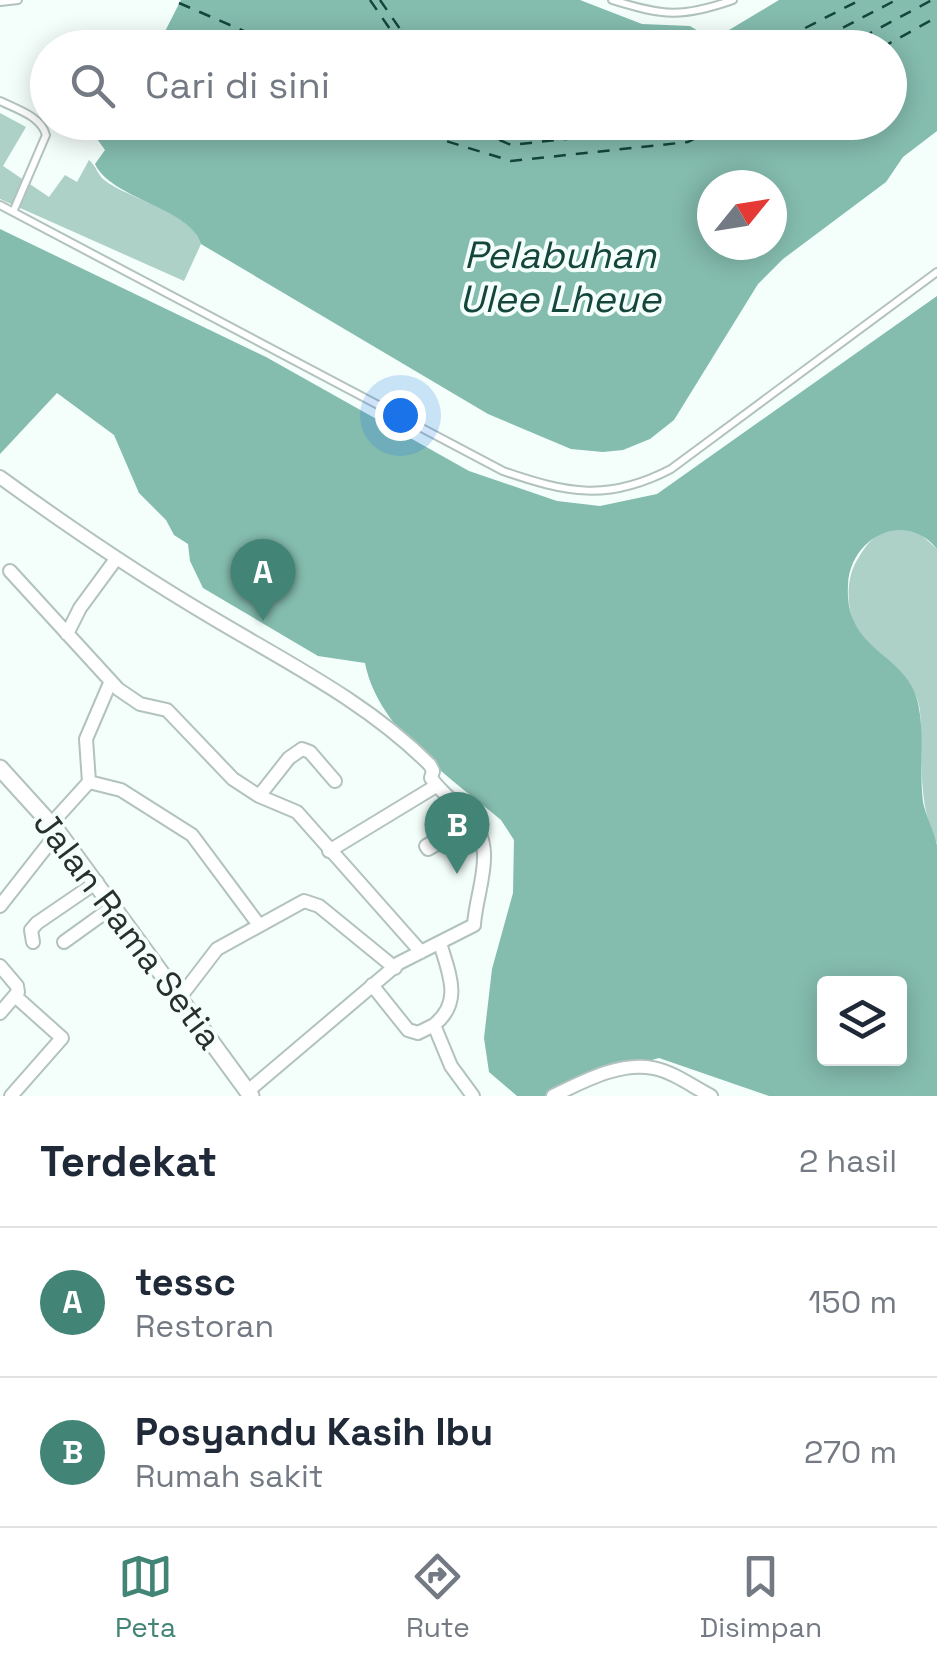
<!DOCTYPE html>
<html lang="id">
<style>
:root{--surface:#fff;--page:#f2f2f3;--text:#1f2937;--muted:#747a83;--line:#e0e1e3;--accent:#428475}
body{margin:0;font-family:"Space Grotesk",sans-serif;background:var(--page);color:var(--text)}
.controls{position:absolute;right:30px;bottom:30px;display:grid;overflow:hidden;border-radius:10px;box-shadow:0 5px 25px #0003}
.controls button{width:90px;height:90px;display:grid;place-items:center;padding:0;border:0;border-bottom:2px solid var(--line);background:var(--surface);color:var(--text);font:50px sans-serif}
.compass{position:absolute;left:697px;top:170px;width:90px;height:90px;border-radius:50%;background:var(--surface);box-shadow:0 5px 25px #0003;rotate:60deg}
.you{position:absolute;left:400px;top:415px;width:35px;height:35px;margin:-25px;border:8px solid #fff;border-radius:50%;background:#1a73e8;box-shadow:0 0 0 15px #1a73e833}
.badge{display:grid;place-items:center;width:65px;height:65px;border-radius:50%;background:var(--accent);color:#fff;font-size:32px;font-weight:700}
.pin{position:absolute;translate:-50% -82px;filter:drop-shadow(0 2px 5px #0008)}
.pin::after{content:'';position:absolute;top:52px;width:35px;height:30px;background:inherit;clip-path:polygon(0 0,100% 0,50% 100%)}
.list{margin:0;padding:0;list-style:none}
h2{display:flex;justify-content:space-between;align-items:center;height:130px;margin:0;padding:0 40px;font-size:42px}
h2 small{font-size:32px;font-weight:400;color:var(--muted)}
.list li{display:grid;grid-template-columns:65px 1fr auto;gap:30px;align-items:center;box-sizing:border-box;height:150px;padding:0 40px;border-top:2px solid var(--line)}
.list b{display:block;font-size:38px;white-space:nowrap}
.list p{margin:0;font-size:32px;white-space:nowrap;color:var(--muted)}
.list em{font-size:32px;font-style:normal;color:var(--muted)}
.icon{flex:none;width:55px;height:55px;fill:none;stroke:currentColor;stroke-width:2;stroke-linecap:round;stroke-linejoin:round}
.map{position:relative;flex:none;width:937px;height:1096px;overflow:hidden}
.search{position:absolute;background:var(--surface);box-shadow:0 5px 25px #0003;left:30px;right:30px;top:30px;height:110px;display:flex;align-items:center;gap:25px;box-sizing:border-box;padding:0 35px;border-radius:55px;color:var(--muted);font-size:38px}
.sheet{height:430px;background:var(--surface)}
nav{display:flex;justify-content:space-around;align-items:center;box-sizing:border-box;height:140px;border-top:2px solid var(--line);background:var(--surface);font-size:28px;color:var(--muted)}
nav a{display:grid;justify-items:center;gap:5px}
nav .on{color:var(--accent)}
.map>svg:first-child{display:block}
.green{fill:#add0c7}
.water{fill:#84bcae;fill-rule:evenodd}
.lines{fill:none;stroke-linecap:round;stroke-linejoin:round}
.ferry{stroke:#15463c;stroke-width:2.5;stroke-dasharray:12 10;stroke-linecap:butt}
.service-casing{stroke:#b2c2be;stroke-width:10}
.minor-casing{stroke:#b2c2be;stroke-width:16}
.tertiary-casing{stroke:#b2c2be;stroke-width:19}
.service{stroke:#fff;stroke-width:6}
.minor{stroke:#fff;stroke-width:12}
.tertiary{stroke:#fff;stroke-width:15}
.labels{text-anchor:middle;stroke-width:8;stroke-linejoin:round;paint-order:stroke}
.street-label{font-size:35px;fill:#292f2d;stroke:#f4fefb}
.water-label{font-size:38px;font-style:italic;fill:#15463c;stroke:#f4fefb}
</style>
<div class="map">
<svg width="937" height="1096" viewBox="0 0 937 1096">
<rect width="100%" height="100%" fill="#f4fefb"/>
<path class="green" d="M0,113L26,127L3,166L49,197L65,175L77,182L89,160C96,166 97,173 103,179C127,199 193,212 201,244L184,281L0,199Z
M900,527L917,531L937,549V843C920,810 922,774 921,737C920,725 922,711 917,699C909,677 887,663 871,649C847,627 841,583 859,557C870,539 877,532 900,527Z"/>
<path class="water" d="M181,0H580L642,24L690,26L708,37L719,36L779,0H937V131L903,157L886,182L783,259L758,284L674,420L650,439L623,450L603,452L571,449L488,414L201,244C191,208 111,199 95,164L105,150L95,136L102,123L890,122V48L157,47ZM712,185H772V245H712Z
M0,229L266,357L469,471L557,501L600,506L657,494L937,296V549C904,509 850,538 848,585C844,653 907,652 918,703C925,735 919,770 923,802C926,817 934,831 937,845C937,869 937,897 937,921C937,979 937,1038 937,1096H769L659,1058L587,1078L549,1096H517L489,1072L484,1038L492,969L513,893L514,840L501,820C451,778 378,730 365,663L318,656L203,588L190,561L188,544L174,535L166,520L139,493L114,435L57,393L0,454ZM824,984H900V1058H824Z"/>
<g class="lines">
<path class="ferry" d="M370,0L403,48
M380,0L407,39L419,48
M179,3L283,48
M766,48L860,0
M804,48L896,0
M842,48L932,0
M881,48L937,17
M384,122L511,161L688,142L727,122
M459,122L511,145L683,126L690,122
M502,122L510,129L568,122"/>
<defs>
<path id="service" d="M612,0C664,16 682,18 733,0
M0,2L18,0
M0,101C16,109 41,116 46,135L13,212
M0,205L503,471C567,493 608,502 671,469L937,272"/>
<path id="minor" d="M0,477C70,528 141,576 216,620C290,664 368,703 430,765L433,771L431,778C442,794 458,804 470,818C498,849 476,890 474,925L399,963L248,1091
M10,571L118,689L140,704L167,710L233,779L259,796L297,812L421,952
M67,634L80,608L116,559
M89,782L86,739L110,683
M259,796L289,758L302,749L310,752L335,781
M472,820L473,823L428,849L426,846Z
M51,824L89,782L121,790L192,835L259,925
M329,851L436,786
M0,906L58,832
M33,942L31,930L37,923L97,882
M64,942L114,906
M440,943C449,974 463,1002 434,1025L451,1066L473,1096
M0,966L17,986L18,992L0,1013
M372,985L408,1030L418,1033L434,1025
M181,996L217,949L304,901L319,906L395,968
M11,1096L62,1038L15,996
M553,1096C582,1082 620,1061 653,1068C674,1072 693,1087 711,1096"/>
<path id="tertiary" d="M0,768L58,832L251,1096"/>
</defs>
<use href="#service" class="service-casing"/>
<use href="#minor" class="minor-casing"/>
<use href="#tertiary" class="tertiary-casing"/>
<use href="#service" class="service"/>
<use href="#minor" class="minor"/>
<use href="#tertiary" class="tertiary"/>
</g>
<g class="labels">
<g class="street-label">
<text transform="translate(128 930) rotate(53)" y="12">Jalan Rama Setia</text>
</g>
<g class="water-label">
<text x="560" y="268">Pelabuhan<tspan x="560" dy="44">Ulee Lheue</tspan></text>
</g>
</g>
</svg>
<div class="controls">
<button><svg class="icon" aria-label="layers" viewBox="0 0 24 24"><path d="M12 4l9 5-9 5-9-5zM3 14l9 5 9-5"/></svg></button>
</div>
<svg class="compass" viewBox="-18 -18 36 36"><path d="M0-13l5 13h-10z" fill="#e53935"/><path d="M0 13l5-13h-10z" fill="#747a83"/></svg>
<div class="you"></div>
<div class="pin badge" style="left:263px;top:621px">A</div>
<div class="pin badge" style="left:457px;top:874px">B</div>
<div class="search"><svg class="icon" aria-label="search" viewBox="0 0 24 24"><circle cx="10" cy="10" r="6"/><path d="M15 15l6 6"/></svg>Cari di sini</div>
</div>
<section class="sheet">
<h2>Terdekat<small>2 hasil</small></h2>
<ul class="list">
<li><span class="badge">A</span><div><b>tessc</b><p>Restoran</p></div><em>150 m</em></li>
<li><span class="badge">B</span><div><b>Posyandu Kasih Ibu</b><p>Rumah sakit</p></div><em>270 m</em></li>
</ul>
</section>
<nav>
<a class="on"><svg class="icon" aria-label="map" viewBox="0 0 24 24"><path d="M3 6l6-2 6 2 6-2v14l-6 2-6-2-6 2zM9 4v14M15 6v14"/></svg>Peta</a>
<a><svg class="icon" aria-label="directions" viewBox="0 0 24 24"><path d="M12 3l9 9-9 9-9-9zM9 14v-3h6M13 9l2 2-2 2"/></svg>Rute</a>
<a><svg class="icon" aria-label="saved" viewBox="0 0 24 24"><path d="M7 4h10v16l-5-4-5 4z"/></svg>Disimpan</a>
</nav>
